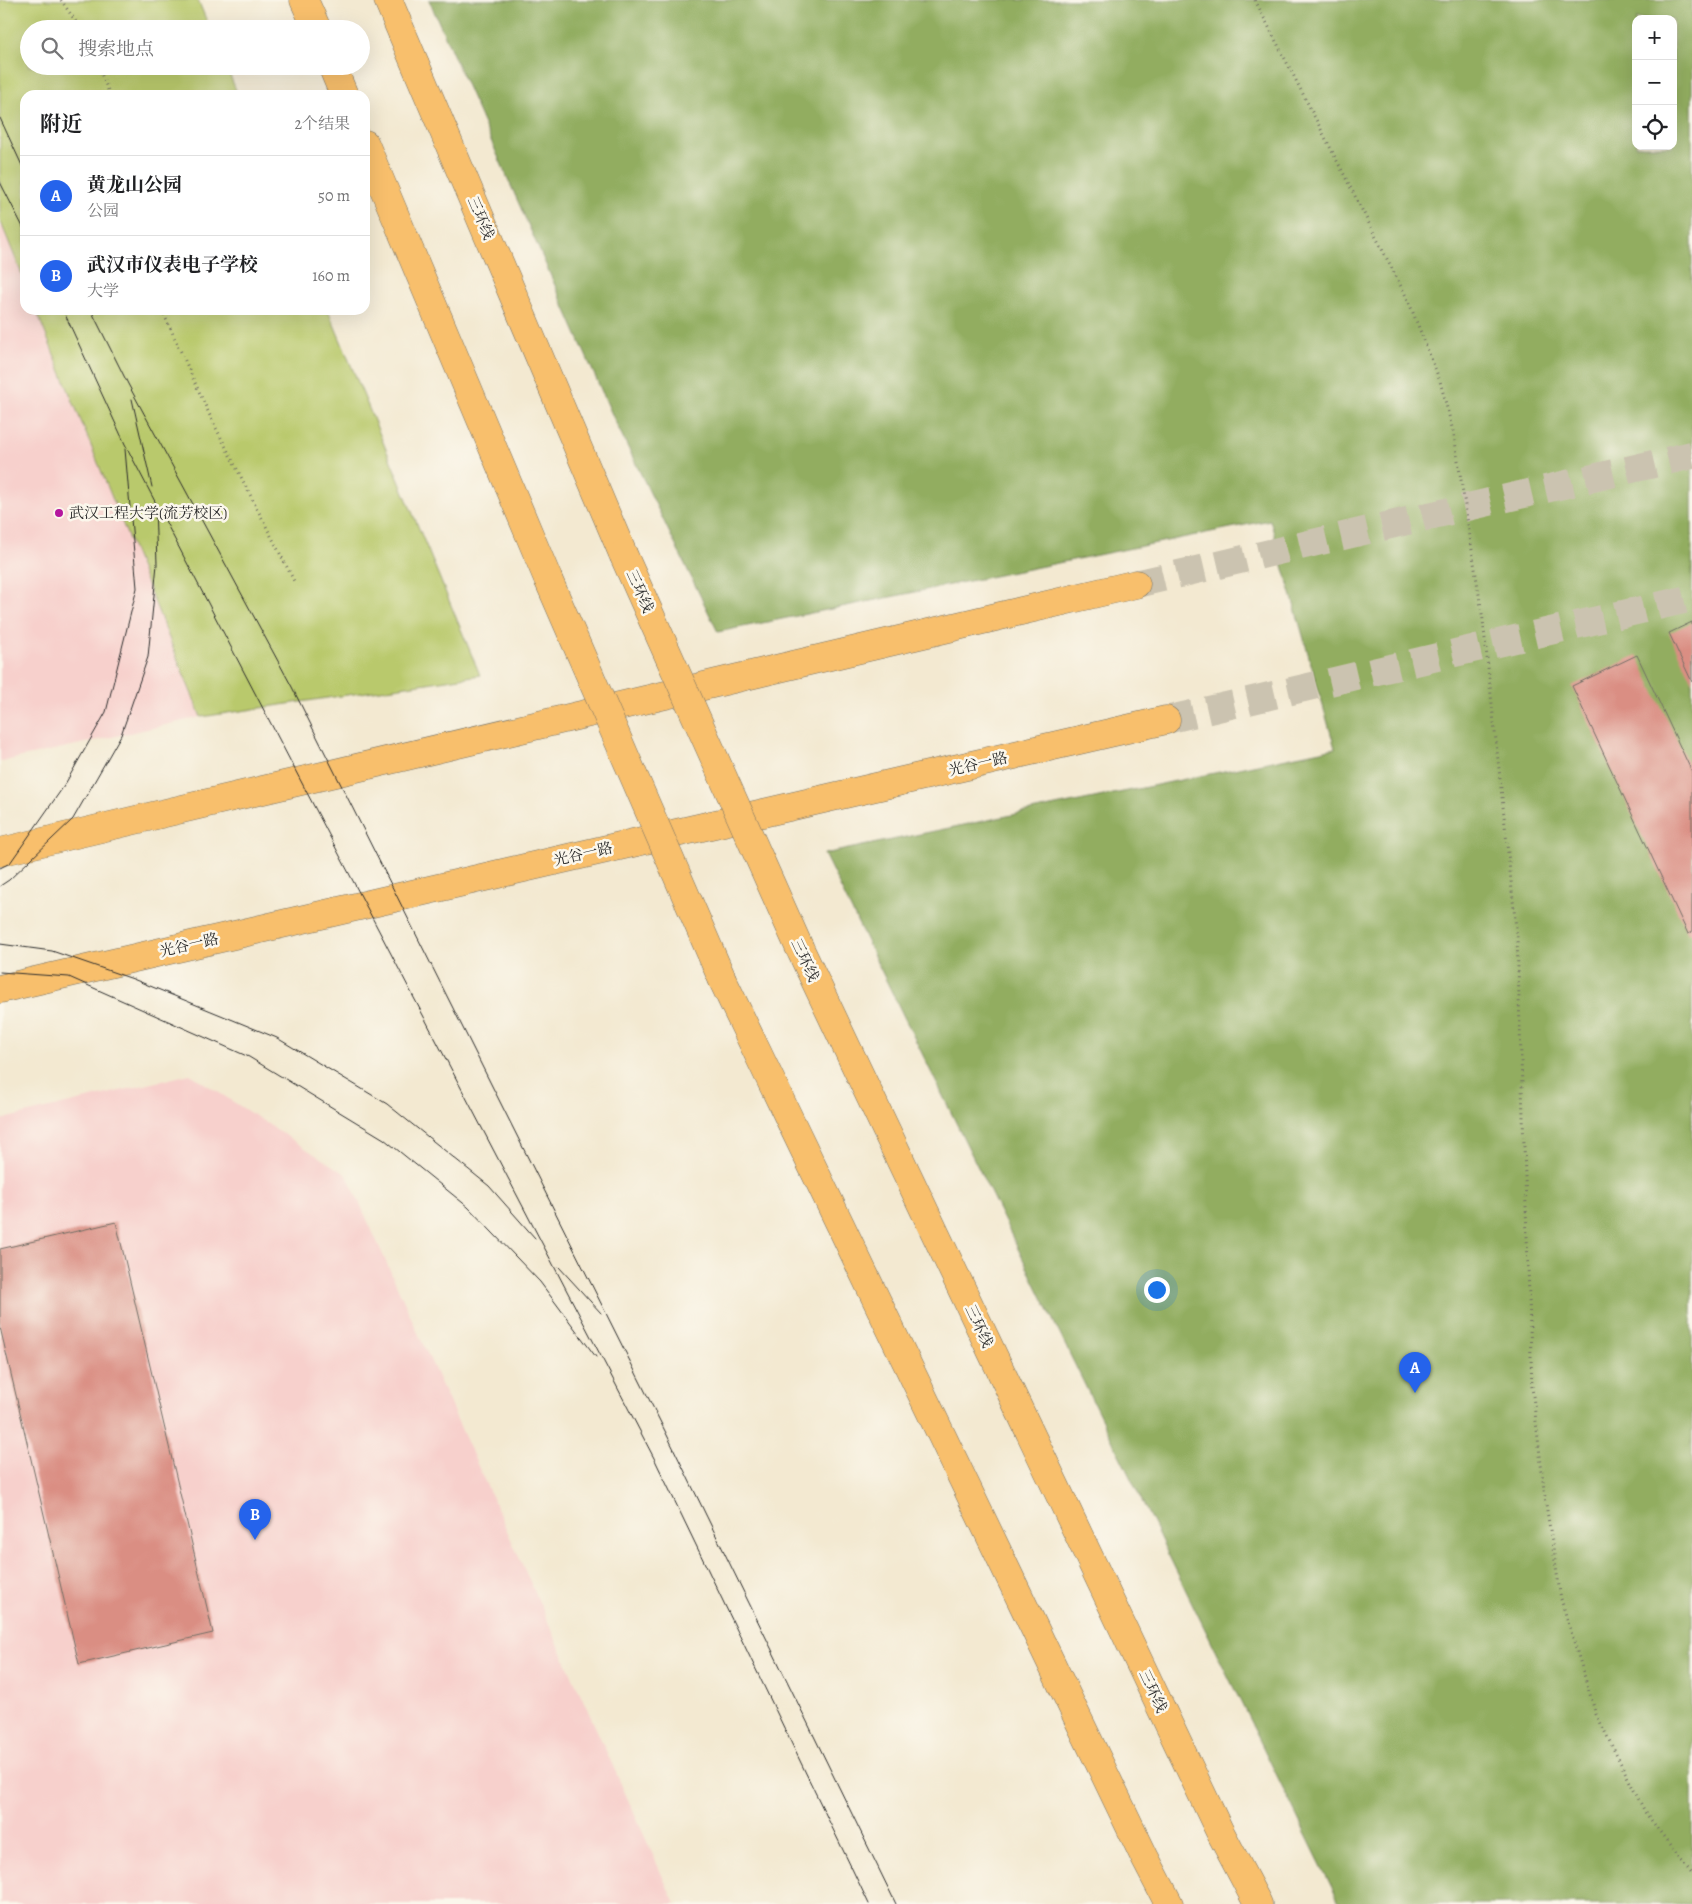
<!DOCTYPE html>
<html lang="zh">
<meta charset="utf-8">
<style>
:root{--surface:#fff;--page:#f2f2f2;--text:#202124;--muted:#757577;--line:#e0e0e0;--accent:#2563eb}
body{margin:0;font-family:Alegreya,"Noto Serif SC",serif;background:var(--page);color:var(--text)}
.controls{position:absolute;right:15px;top:15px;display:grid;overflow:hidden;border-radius:10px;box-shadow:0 5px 20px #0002}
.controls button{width:45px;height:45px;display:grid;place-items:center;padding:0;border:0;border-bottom:1px solid var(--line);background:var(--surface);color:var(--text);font:25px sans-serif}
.you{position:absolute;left:1156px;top:1289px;width:18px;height:18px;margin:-12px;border:4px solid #fff;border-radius:50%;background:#1a73e8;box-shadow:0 0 0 8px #1a73e833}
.badge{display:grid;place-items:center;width:32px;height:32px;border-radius:50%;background:var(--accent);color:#fff;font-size:16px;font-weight:700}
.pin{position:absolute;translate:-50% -41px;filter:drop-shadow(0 1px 2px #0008)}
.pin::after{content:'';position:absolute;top:26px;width:18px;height:15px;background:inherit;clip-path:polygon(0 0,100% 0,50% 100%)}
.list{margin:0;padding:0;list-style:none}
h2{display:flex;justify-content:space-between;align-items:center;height:65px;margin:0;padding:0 20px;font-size:21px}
h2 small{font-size:16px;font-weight:400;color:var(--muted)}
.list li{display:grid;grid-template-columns:32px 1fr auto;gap:15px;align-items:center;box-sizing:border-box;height:80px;padding:0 20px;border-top:1px solid var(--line)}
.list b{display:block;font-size:19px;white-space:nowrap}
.list p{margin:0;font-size:16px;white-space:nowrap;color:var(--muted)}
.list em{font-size:16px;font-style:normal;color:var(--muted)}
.icon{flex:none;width:28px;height:28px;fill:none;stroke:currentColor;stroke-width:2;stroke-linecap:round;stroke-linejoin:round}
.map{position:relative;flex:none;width:1692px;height:1904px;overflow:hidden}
.search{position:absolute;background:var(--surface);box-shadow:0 5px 20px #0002;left:20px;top:20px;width:350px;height:55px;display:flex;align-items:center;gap:12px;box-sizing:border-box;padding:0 18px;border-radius:28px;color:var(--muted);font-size:19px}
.panel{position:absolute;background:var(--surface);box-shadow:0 5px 20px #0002;left:20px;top:90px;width:350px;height:225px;border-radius:15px}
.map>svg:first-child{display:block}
.built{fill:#f7d0cc}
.green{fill:#b9c96c;stroke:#727a4c}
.forest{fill:#92ad60;stroke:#5e6c46;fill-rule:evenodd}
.building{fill:#da8e83}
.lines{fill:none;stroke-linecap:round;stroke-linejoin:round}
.major-tunnel{stroke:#cbc3b0;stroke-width:28;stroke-dasharray:28 14;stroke-linecap:butt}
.major-casing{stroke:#716e65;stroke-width:29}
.highway-casing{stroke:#716e65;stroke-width:29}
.path{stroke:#716e65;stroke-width:3;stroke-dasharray:1 4;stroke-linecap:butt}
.major{stroke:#f8bf6c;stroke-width:28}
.highway{stroke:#f8bf6c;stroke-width:28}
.tram{stroke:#2b2b2b;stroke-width:1}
.highway-bridge-casing{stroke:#716e65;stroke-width:29;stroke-linecap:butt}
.highway-bridge{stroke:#f8bf6c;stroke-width:28}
.poi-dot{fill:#b5179e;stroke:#fbf7ec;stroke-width:2}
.labels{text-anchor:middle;stroke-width:5;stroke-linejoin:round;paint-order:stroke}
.street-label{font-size:15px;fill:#2b2b2b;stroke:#fbf7ec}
.poi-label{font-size:15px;fill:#2b2b2b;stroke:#fbf7ec;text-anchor:start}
</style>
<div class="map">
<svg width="1692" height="1904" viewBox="0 0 1692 1904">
<rect width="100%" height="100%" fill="#fbf7ec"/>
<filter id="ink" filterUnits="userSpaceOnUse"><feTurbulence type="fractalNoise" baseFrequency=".02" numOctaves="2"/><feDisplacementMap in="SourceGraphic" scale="10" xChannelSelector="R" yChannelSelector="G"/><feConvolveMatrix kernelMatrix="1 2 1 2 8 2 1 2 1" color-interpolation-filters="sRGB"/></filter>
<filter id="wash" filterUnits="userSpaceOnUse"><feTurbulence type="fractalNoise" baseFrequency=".0096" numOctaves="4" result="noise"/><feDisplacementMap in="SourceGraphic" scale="20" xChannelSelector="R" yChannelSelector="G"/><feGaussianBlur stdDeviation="1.12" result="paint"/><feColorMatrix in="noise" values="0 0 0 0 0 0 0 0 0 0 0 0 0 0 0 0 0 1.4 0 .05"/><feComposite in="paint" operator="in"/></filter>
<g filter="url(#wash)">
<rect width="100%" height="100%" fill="#f3e9d1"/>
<path class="built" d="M0,220L25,282V310H36L201,717L0,762Z
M190,1074L347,1175L675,1904H0V1120Z"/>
<path class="green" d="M0,0H198L210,29H29V66H226L238,95H25V282L0,220Z
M36,310H328L480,675L201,717Z"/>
<path class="forest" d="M429,0H1692V1904H1340L824,854L1335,748L1270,520L718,632L614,419ZM1636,19H1673V146H1636Z"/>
<g id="blocks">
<path class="building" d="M1692,622V682L1669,633Z
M1637,655L1692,772V932L1688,934L1572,686Z
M116,1222L213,1633L79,1664L0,1327V1249Z"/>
</g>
</g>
<g filter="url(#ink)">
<use href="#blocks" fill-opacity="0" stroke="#716e65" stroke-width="1"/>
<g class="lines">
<path class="major-tunnel" d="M1136,584L1692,455
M1166,720L1692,598"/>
<defs>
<path id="major" d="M0,852L1136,584
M0,989L1166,720"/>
<path id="highway" d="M304,0L317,29
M388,0L623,554
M332,66L344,95
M365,144L548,579
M800,949L1219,1830L1258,1904
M723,981L1145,1858L1169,1904"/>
</defs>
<use href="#major" class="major-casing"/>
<use href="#highway" class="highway-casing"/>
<path class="path" d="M61,0L81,29
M1255,0L1408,300L1440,381L1454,435L1483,620L1517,937L1532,1387L1545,1498L1561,1599L1596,1714L1645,1812L1692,1874
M98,66L110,95
M162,310L211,418L294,581"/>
<use href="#major" class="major"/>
<use href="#highway" class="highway"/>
<path class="tram" d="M0,118L25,172
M0,182L25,231
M63,310L125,444L615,1383L655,1460L869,1904
M91,310L128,384L292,687L665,1431L896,1904
M132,399L152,487
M0,868L10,863L64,786L106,712L137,588L125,449
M0,886L9,880L73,819L121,735L148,657L157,564L155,506
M0,944L52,951L133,979L277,1038L387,1104L489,1186L535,1238
M0,972L69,977L249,1057L384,1139L468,1207L540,1282L596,1357
M559,1267L601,1313"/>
<defs>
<path id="highway-bridge" d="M623,554L800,949
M548,579L723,981"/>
</defs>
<use href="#highway-bridge" class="highway-bridge-casing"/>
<use href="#highway-bridge" class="highway-bridge"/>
</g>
</g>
<circle class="poi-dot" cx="59" cy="513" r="5"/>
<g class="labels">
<g class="street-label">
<text transform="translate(481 218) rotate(67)" y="5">三环线</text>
<text transform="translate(640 591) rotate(66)" y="5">三环线</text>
<text transform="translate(978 764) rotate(-13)" y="5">光谷一路</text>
<text transform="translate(583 854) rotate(-13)" y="5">光谷一路</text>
<text transform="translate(189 945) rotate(-13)" y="5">光谷一路</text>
<text transform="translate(805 960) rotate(65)" y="5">三环线</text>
<text transform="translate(979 1326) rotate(65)" y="5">三环线</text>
<text transform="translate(1153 1691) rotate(65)" y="5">三环线</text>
</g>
<g class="poi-label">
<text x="69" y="518">武汉工程大学(流芳校区)</text>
</g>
</g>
</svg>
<div class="controls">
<button>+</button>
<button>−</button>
<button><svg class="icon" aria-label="locate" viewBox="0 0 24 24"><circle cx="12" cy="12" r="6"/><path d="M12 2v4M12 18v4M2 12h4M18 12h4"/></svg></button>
</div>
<div class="you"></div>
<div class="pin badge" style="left:1415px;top:1393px">A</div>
<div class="pin badge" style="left:255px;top:1540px">B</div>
<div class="search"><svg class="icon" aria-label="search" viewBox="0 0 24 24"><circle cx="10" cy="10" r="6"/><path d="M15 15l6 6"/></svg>搜索地点</div>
<section class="panel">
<h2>附近<small>2个结果</small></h2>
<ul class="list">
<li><span class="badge">A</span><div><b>黄龙山公园</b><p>公园</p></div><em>50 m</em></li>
<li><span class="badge">B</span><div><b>武汉市仪表电子学校</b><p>大学</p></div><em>160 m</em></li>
</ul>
</section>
</div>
